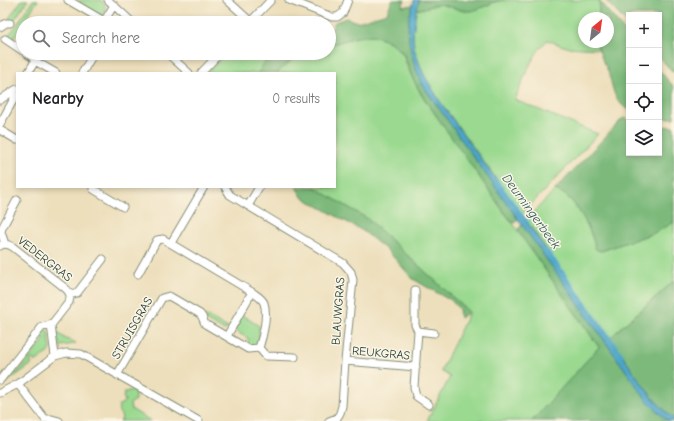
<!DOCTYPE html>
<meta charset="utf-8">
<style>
:root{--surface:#fff;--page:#f6f6f6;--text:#202124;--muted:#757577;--line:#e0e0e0}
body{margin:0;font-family:"Comic Neue",sans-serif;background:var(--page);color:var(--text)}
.controls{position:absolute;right:12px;top:12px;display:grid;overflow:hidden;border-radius:0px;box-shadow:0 2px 6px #0003}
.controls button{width:36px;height:36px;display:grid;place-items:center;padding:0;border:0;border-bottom:1px solid var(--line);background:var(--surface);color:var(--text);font:20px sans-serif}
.compass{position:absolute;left:578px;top:12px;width:36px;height:36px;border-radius:50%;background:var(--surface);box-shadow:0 2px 6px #0003;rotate:29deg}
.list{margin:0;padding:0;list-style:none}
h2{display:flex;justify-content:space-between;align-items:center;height:52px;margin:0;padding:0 16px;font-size:17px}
h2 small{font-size:13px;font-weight:400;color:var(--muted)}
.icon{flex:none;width:22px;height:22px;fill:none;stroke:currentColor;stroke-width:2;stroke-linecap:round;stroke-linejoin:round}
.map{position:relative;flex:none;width:674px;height:421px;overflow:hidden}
.search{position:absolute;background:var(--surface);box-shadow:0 2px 6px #0003;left:16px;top:16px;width:320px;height:44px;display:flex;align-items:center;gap:10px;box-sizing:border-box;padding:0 14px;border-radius:22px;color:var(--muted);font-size:15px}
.panel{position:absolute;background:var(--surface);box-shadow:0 2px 6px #0003;left:16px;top:72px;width:320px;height:116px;border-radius:0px}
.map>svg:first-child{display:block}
.green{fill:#9ad98f;stroke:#5c8b62}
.forest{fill:#7bb97a;stroke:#4d7b57}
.water{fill:#4ba5c9;stroke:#35717e}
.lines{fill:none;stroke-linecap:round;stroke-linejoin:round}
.stream{stroke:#4ba5c9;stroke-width:2.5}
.street-casing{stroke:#868e78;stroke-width:9}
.street{stroke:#fff;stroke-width:7}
.labels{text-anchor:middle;stroke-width:3;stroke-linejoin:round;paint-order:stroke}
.street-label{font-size:12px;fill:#1f3d34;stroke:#fcf5e5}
.water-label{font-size:13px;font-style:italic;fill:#2c5c61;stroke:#fcf5e5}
</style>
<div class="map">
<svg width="674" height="421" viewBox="0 0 674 421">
<rect width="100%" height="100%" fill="#fcf5e5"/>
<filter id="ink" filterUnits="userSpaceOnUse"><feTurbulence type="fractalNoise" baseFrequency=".025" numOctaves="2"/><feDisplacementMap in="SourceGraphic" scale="8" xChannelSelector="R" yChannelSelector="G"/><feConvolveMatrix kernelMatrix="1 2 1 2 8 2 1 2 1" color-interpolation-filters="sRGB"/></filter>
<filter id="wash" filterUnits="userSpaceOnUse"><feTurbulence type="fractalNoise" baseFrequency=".012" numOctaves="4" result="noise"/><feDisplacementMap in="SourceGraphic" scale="16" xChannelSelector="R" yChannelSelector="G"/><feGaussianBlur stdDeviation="0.9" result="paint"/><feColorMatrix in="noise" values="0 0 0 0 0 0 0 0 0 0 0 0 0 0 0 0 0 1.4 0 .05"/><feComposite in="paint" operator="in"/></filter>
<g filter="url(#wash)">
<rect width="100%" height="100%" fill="#eddfbc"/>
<path class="green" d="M22,0H28L12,23L9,18Z
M33,0H38L12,40L7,37L16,26Z
M80,0H101C108,7 105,9 101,17L78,3Z
M504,0H600L598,18H584V42H596L599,49L566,47L547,40C530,58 524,78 515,100L598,134L522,214L441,103L423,73L414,48L413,34L416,10L440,4L464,11L478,9L495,2Z
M372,35C383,38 393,42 401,52C405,56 406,63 408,69C412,77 417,85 421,94L504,212L518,230L520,234L599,347L532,421H427L450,377L441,371L469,312L368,219L314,187H335V73H277L292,60L307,53H329V45L357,37Z
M226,53H263L268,57L258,73H207Z
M555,190C558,191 561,192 564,194C577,203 593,232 595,248L597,250L601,251L654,233L674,222V281L617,331L610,338L526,220Z
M206,315L228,328L227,329L223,330L207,321L205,316Z
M242,315L259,326C259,335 260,351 246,344L249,339L237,332L235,327Z
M45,329L48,331L51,348L50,351L35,362L33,359L30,360L32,364L0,387V382L12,369L17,373L32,354L27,350L29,348L35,352L45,338L40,334Z
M55,331L66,339L76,343C73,345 61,346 57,346L56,345Z
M132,390L135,391V400L130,404L131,409L151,421H120L122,419L121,415C118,411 118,410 119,405L123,403L125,400L123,397L125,392Z"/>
<path class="forest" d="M392,0H405L402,7L413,5L409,18L411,53L421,83L518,219L513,223L504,212L421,94L413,79L404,55L400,50L389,41L383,38L372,35L357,37L329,45V33H330L335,22L346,18L357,22L387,13Z
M419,0H504L495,2L478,9L472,11H464L440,4L416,10Z
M605,0H674V73L659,57V15H629V25Z
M600,2L629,36V110C611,100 614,86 607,69C606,67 605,65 604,64C601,57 599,49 596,42H608V18H598Z
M278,53H307L292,60L277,73H258L268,57Z
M659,70L674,87V118H659Z
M623,118L629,120V153H659V126L674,127V222L654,233L601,251L597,250L595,248C593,232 577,203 564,194C561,192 558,191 555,190Z
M296,187H314L368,219L469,312L460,318L459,309L450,299L446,298L413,279L388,251L363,231L302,197Z
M522,224L648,402L660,414L669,421H532L599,347L520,234L518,230Z
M674,281V419C648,397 630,365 610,338L617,331Z"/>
<path class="water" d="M414,0H419L416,12L413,34L414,48L423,73L441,103L651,396L666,412L674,419V421H669L667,420L660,414L648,402L421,83C413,62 406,41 409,18C410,12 413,6 414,0Z"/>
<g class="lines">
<path class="stream" d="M497,180L529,224
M547,250L618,348L623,356"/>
</g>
</g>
<g filter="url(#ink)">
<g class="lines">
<defs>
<path id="street" d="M68,0L104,21
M108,0L133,23
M227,0L250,21
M289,0L332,17H337L343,13L348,0
M103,23L114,5
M249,23L271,0
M0,27L6,23H10
M5,39L23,51
M26,53L33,58L35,61L56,73
M167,53L189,73
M28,73L35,61
M82,73L94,53
M201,73L220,53
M0,100L15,90
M0,124L15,97V90L17,89
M0,130L17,140
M93,187V189L123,207
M225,187L230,195L235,198L343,263L351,272L353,280L345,361L342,406L340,413L337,418L329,421
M248,206L259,187
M171,243L204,187
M5,244L1,232L2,228L17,200
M0,246C4,243 8,244 13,247L65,288L68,291L70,295
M138,274L157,240L163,239L252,292C256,295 262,298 264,303C268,315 263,336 259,348
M415,290V325L418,331L414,387L416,396L429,405
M418,331L434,333
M227,336L252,292
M55,356L51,325L69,302L70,298V295L77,293L103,259
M345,361L416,367
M117,375L162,298L169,296L200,314C203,317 203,320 205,324L248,349L259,348L266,356L295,357
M0,380L42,327L51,325
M18,384L45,419
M0,393L18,384L55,356L66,353L81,354L199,421
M45,419H52L59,421"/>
</defs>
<use href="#street" class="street-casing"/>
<use href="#street" class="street"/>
</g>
</g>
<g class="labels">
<g class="street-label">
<text transform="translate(45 259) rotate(38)" y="4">VEDERGRAS</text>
<text transform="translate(338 311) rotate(-86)" y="4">BLAUWGRAS</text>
<text transform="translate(132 328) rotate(-60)" y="4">STRUISGRAS</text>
<text transform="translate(381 353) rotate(5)" y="4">REUKGRAS</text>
</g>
<g class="water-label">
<text transform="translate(532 211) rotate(54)" y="5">Deurningerbeek</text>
</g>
</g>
</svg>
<div class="controls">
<button>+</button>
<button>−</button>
<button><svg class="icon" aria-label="locate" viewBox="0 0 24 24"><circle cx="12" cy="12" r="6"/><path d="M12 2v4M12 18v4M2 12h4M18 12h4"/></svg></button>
<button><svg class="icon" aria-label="layers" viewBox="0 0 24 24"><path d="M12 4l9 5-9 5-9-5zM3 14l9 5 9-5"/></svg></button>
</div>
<svg class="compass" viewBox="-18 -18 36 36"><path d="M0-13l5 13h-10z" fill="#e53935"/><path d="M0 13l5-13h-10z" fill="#757577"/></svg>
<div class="search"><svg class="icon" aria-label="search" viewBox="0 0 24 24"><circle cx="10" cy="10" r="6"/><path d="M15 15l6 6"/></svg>Search here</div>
<section class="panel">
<h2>Nearby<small>0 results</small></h2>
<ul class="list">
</ul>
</section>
</div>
